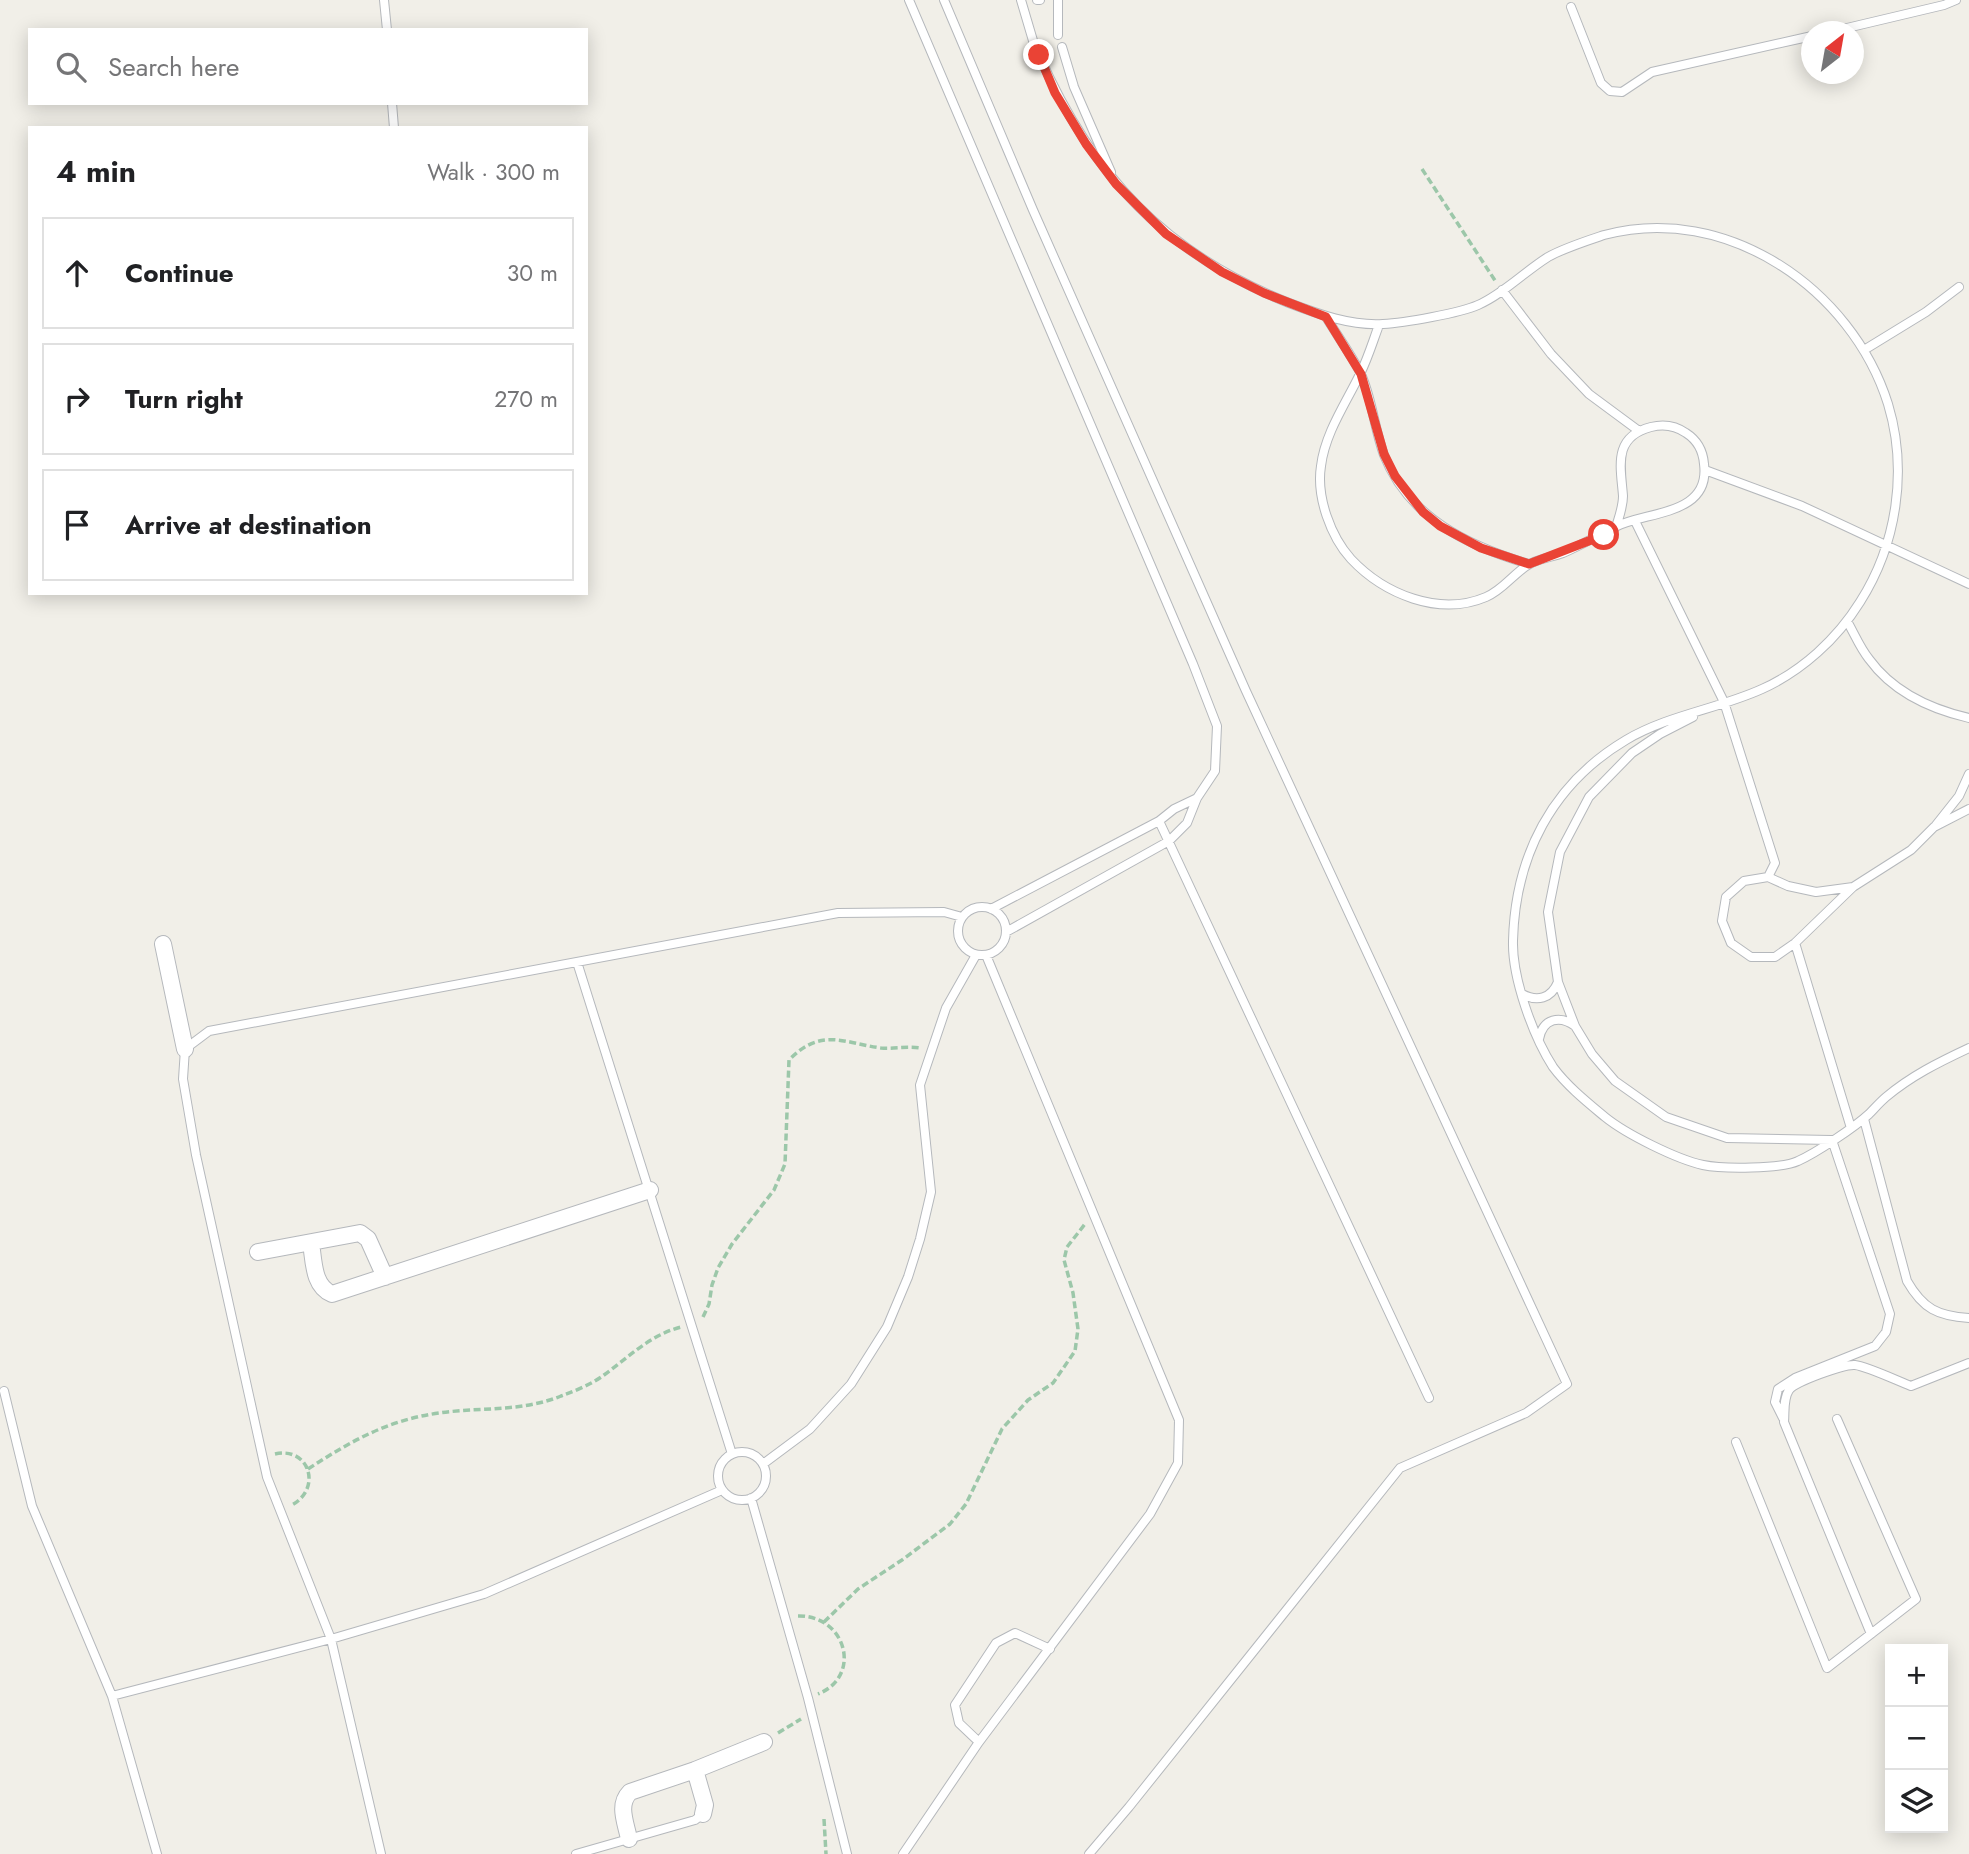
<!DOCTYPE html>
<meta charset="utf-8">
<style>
:root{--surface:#fff;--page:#f2f2f2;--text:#202124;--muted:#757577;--line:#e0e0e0}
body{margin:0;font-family:Jost,sans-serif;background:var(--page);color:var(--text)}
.controls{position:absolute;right:21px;bottom:21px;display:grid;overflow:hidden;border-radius:0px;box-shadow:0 4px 18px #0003}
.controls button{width:63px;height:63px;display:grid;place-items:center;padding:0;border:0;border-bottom:2px solid var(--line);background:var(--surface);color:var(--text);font:35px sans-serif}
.compass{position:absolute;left:1801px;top:21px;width:63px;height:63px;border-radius:50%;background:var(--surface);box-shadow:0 4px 18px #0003;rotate:31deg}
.stop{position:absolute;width:21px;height:21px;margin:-16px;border:5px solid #ea4335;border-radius:50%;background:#fff}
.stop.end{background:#ea4335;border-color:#fff;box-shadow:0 2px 7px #0008}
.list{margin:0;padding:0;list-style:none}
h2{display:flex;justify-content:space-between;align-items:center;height:91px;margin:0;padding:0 28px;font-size:30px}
h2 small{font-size:23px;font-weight:400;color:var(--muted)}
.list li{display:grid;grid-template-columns:46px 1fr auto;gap:21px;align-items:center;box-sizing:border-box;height:112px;margin:0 14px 14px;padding:0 14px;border:2px solid var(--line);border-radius:0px}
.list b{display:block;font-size:26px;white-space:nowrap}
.list em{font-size:23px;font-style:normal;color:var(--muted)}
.icon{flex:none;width:38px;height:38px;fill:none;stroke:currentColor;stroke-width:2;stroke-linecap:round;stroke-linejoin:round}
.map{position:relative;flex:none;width:1969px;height:1854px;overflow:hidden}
.search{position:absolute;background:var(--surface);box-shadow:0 4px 18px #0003;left:28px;top:28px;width:560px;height:77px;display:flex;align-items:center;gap:18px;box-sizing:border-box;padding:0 24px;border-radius:0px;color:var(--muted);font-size:26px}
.panel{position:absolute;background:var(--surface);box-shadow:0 4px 18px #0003;left:28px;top:126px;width:560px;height:469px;border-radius:0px}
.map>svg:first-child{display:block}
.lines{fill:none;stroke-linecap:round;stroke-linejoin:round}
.lane-casing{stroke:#b5b8bc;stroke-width:10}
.street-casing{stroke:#b5b8bc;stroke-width:18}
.path{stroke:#9cc7a9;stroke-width:3.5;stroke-dasharray:7 3.5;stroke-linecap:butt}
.lane{stroke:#fff;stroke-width:8}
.street{stroke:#fff;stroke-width:16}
.route{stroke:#ea4335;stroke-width:9}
</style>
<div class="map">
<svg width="1969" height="1854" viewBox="0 0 1969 1854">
<rect width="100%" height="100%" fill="#f1efe8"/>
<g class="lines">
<defs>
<path id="lane" d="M384,0L387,30
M909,0L1193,664L1217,726L1215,771L1197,798L1187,823L1169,841L1006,932
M944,0L1033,210L1246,691L1567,1384L1526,1413L1400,1468L1129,1807L1089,1854
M1021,0L1034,44
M1037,0H1040
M1571,7L1601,83L1610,91L1622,92L1652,72L1812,36
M1830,32L1944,5L1956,0
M1058,35V0
M1062,47L1074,87L1111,172
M1039,55C1092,176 1166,254 1289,303C1318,314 1351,326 1383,324C1404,323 1460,313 1478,305C1503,294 1524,272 1548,257C1564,248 1586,241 1604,235C1726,202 1852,289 1888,404C1908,470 1897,544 1860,602C1837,639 1802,671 1762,689C1718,709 1668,715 1626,740C1552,784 1515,856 1513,941C1512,978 1533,1036 1553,1067C1567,1086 1587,1102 1605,1117C1626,1134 1676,1159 1703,1165C1722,1169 1782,1169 1798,1161C1816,1153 1855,1127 1869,1114C1874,1109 1880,1102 1886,1097C1911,1076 1939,1062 1969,1048
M392,103L394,128
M1502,290L1551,354L1589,394L1639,431
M1326,317C1337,335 1350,353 1360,372C1372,397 1374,428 1384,455C1409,518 1468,546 1529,564
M1379,325C1373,341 1368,358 1360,374C1346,403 1325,433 1321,466C1316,497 1331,537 1351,559C1384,594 1439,617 1486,597C1503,590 1513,574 1528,565C1537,559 1552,557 1563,553C1581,545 1597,536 1615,527C1646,511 1711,516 1704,464C1703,451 1697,440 1686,433C1676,426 1663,424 1651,427C1612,437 1621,468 1623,496C1623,507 1619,517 1616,527
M1864,350L1926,312L1959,287
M1705,470L1802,506L1969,584
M1635,521L1724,702L1775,863L1768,877
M1847,621C1854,633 1860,648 1869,659C1893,692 1930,709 1969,718
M1693,717L1660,734L1632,753L1589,797L1560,852L1548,912L1558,982L1575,1026L1592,1054L1615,1081L1666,1117L1727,1138L1831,1140
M1159,821L1429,1398
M1936,825L1959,796L1969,774
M1853,887L1816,892L1788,886L1768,877L1744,881L1726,897L1722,921L1731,943L1751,957H1775L1795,943L1853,887L1911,850L1934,827L1969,809
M958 931a24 24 0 1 1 48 0a24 24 0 1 1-48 0Z
M991,909L1159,821L1174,809L1197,798
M1795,943L1851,1128
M577,962L732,1454
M1522,994C1537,1002 1551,999 1558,982
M1539,1039C1543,1018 1560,1015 1575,1026
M1864,1119L1907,1281C1923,1309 1938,1316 1969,1318
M4,1391L32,1506L112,1696L157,1854
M1783,1418L1775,1402L1778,1389L1795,1378L1875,1346L1886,1332L1890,1314L1832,1140
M1736,1442L1827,1668L1916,1599L1837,1419
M718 1476a24 24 0 1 1 48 0a24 24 0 1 1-48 0Z
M763,1464L810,1429L851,1384L887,1327L908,1277L920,1239L931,1192L920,1085L946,1008L976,955
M751,1498L808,1698L847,1854
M1871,1634L1784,1422C1785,1411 1783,1399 1789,1390C1795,1382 1844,1364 1855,1365C1866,1366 1898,1381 1911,1386L1969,1363
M112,1696L331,1639L484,1594L722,1490
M979,1742L959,1723L955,1705L996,1643L1015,1633L1050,1649
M381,1854L331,1639L267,1477L196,1155L183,1079L185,1049L209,1031L838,913L944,912L962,917
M576,1854L695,1820L703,1814
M903,1854L979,1742L1150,1514L1178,1463L1179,1420L986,955"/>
<path id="street" d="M163,944L185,1049
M311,1243C314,1262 313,1286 332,1294L650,1190
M258,1252L360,1233L368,1239L385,1277
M695,1770L705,1805L703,1814
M629,1839C626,1823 617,1805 630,1792L695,1770L764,1742"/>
</defs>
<use href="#lane" class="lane-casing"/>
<use href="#street" class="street-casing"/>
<path class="path" d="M1422,169L1496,282
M703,1317L709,1304L712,1285L718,1268L732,1244L774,1190L785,1164L789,1060C821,1027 844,1043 881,1048C894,1049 907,1046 920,1048
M275,1454C310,1446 323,1490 290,1506
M308,1469C351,1441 388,1420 439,1413C480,1407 522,1412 561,1396C575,1391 592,1384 604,1375C629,1357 650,1335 681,1327
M798,1616C846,1615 863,1676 818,1694
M824,1622L858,1589L902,1560L950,1524L966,1504L1002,1429L1028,1400L1053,1383L1075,1351L1078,1329L1073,1293L1064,1260L1067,1247L1085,1224
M778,1733L801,1719
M824,1819L826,1854"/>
<use href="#lane" class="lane"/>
<use href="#street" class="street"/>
</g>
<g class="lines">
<path class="route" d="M1039,55L1055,93L1086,144L1116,184L1166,234L1222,272L1264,293L1326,317L1361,374L1384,454L1395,476L1423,512L1440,526L1481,548L1529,564L1604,535"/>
</g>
</svg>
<div class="controls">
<button>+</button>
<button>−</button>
<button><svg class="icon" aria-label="layers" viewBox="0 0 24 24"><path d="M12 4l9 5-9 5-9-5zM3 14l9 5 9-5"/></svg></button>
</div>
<svg class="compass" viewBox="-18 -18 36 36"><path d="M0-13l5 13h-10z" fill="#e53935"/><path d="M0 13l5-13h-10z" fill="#757577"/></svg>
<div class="stop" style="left:1604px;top:535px"></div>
<div class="stop end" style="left:1039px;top:55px"></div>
<div class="search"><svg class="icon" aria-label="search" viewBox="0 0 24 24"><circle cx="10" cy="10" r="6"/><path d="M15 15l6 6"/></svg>Search here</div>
<section class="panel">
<h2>4 min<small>Walk · 300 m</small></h2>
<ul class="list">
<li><svg class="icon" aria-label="ahead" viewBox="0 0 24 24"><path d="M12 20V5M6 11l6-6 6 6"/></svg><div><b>Continue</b></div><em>30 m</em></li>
<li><svg class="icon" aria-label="right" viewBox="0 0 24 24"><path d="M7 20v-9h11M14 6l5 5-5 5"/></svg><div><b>Turn right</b></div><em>270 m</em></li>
<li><svg class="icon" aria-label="arrive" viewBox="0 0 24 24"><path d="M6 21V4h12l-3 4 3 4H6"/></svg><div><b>Arrive at destination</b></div></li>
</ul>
</section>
</div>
